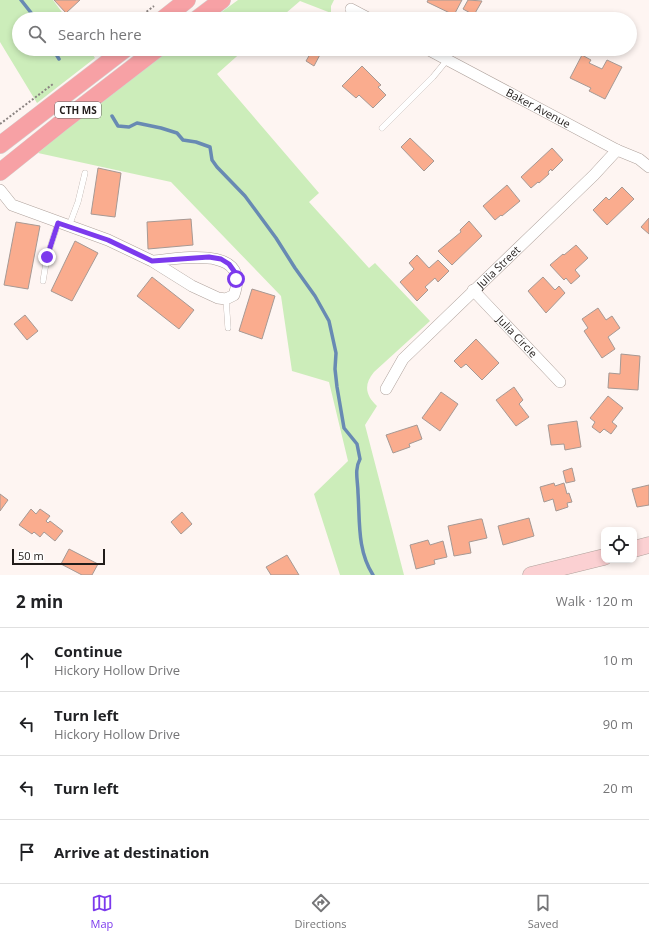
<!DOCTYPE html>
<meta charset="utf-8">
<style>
:root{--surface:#fff;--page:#f2f2f2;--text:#202124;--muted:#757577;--line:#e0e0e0;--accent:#7c3aed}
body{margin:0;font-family:"Open Sans",sans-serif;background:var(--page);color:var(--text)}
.controls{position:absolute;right:12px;bottom:12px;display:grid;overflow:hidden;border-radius:8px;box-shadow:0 2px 6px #0003}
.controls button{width:36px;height:36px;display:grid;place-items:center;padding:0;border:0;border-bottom:1px solid var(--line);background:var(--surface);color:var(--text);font:20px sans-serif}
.scale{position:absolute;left:12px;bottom:10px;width:93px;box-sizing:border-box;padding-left:4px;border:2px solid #211c1a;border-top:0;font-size:11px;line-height:14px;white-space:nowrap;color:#211c1a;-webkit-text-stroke:3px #fff;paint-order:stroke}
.stop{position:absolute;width:12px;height:12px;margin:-9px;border:3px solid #7c3aed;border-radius:50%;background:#fff}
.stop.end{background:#7c3aed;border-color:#fff;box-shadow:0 1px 4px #0008}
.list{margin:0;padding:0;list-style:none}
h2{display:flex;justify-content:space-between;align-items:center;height:52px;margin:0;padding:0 16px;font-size:17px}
h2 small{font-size:13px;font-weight:400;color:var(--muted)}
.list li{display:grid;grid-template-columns:26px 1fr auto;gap:12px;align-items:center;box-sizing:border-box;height:64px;padding:0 16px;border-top:1px solid var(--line)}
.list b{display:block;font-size:15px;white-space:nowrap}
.list p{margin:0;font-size:13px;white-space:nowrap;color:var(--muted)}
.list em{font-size:13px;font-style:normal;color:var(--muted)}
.icon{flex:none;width:22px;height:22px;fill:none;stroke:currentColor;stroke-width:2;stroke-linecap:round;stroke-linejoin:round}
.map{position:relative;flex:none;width:649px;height:575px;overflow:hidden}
.search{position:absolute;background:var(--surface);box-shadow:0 2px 6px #0003;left:12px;right:12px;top:12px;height:44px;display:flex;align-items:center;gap:10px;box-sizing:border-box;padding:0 14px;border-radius:22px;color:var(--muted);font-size:15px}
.sheet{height:308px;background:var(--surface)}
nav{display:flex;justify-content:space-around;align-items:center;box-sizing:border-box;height:56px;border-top:1px solid var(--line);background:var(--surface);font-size:11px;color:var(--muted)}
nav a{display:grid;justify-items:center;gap:2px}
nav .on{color:var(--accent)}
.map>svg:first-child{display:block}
.green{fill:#ccedba}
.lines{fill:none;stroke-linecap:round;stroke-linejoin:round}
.stream{stroke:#688ab3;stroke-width:3.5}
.building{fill:#faac8e;stroke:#a69994}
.lane-casing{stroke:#afa29c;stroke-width:6}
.street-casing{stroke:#afa29c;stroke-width:12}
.secondary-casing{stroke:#afa29c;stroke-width:17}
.primary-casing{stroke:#d3d2d1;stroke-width:18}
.path{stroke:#8a8381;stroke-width:2;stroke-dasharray:2 2;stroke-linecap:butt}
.lane{stroke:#fff;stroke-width:5.5}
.street{stroke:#fff;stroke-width:11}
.secondary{stroke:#fbd0d2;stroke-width:16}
.primary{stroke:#f7a1a5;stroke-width:17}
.route{stroke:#7c3aed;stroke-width:5}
.labels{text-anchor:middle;stroke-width:3;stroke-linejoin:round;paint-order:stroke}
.shield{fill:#fff;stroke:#64605f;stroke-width:1}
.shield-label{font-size:10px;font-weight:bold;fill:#211c1a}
.street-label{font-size:11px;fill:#211c1a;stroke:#fff}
</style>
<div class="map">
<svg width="649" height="575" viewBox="0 0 649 575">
<rect width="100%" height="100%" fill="#fef5f2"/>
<path class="green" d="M0,0H53L67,19H19V49H89L95,58L37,103L0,42Z
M238,0H334L331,6V13L300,1L279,19H212Z
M170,49H245L217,74L319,193L309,202L369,268L375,263L430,321L374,372C363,385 366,396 377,406L365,425L404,575H340L314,494L348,461L329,382L292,371L281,296L171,182L38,153L79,117Z"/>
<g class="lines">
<path class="stream" d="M21,0L36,19
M53,49L59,59
M112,116L118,126L129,127L137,123L161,128L177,133L183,140L196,142L210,147L212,160L217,167L245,196L262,219L276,238L295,268L315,296L329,321L336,353L335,369L337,387L344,428L357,444L360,459C354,470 358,481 358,493C360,521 357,550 373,575"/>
</g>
<path class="building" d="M54,0H80L66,13Z
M428,0H462L454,15L427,2Z
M468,0L482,1L474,15L463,9Z
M299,49H323L314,66L306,61L310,54L305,52L304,55L298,52Z
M582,55L591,60L589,63L602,69L607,60L622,67L605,99L589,91L591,88L570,78Z
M362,66L381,85L378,87L386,95L373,108L359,95L356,98L342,86Z
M410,138L434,161L424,171L401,147Z
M552,148L563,160L552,171L551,169L548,172L549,174L539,183L538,182L531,188L521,177Z
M98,168L121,173L115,217L91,214Z
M507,185L520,201L502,216L501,215L495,220L483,206Z
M622,187L634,199L607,225L593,210L606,197L609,200Z
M649,218V234L641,227Z
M191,219L193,245L148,249L147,222Z
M469,221L482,236L452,265L438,251L461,232L460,230Z
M16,222L40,226L28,289L4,285Z
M75,241L98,253L72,301L51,291Z
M576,245L588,258L575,270L580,276L571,284L566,278L564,280L550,265L563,254L564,255Z
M417,255L429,268L438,260L449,271L438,282L435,278L425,287L428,290L417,301L400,282L414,269L409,263Z
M152,277L194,310L179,329L137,296Z
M543,277L555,290L559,286L565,293L546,313L528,291Z
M252,289L275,296L262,339L239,331Z
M598,308L606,320L612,316L620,328L608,337L615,349L602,358L584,331L588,328L582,319Z
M25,315L38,331L27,340L14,324Z
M476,339L499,363L482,380L466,364L461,368L454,361Z
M621,354L640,356L638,390L608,388L609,373L620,374Z
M514,387L523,400L519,404L529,417L516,426L496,400Z
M441,392L458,404L440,431L422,418Z
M608,396L623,408L612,422L617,426L611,434L604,429L600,433L592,427L595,422L590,418Z
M577,421L581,447L565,450L564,444L551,445L548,425Z
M417,425L422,439L409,444L410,447L393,453L386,435Z
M572,468L575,481L566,483L563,471Z
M554,483L555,486L564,483L567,494L569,493L572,502L567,503L568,507L556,511L553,499L544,502L540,487Z
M649,485V505L637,507L632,489Z
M0,494L8,500L0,511Z
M31,509L36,514L40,509L50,516L46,521L48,523L50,521L63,531L55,541L44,532L40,537L34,532L32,534L19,525Z
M182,512L192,524L181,534L171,522Z
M529,518L534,536L503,545L498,526Z
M480,519H482L487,538L469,542L471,553L454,556L448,526Z
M428,540L430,545L443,541L447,557L434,560L435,564L416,569L410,545Z
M69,549L98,564L92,575H82L61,564Z
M287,555L299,575H271L266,567Z"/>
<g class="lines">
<defs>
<path id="lane" d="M382,128L433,77L447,60
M69,226L78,202L85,173
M43,281L47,257L58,223
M226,299L228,328"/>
<g id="street">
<path d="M351,9L370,19"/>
<path id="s1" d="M427,49L617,150L639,159L649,167"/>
<path d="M0,190L12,205L108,240L152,261L192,286L218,298L226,299L234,295C252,244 178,259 152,261"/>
<path id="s2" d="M473,290L560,382"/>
<path id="s3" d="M386,389L403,359L594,175L617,150"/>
</g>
<path id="secondary" d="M634,549L649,545
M531,575L604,557"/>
<path id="primary" d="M163,19L187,0
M197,19L222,0
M0,145L125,49
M0,172L61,123L157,49"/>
</defs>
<use href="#lane" class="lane-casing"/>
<use href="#street" class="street-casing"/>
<use href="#secondary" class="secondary-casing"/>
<use href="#primary" class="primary-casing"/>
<path class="path" d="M137,19L154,6
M0,124L53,84"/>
<use href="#lane" class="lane"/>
<use href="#street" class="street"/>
<use href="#secondary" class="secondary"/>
<use href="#primary" class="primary"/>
</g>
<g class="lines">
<path class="route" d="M47,257L58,223L108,240L152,261L209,257L221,259L229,264L234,271L236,279"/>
</g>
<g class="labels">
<rect class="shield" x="55" y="102" width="46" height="16" rx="3"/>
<g class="shield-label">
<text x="78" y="114">CTH MS</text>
</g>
<g class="street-label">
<text dy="4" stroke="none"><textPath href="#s1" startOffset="126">Baker Avenue</textPath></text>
<text dy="4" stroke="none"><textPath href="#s3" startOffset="167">Julia Street</textPath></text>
<text dy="4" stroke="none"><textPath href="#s2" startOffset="64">Julia Circle</textPath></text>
</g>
</g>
</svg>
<div class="controls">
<button><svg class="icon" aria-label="locate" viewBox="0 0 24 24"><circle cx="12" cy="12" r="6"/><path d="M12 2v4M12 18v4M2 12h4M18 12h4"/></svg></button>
</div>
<div class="scale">50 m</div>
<div class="stop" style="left:236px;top:279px"></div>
<div class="stop end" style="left:47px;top:257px"></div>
<div class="search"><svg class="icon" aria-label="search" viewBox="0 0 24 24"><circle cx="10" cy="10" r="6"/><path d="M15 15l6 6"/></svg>Search here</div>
</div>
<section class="sheet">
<h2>2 min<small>Walk · 120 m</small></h2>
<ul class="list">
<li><svg class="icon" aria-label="ahead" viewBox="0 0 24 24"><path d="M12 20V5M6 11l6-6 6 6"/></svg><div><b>Continue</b><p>Hickory Hollow Drive</p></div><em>10 m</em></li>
<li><svg class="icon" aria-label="left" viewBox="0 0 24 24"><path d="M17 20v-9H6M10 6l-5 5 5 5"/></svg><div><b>Turn left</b><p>Hickory Hollow Drive</p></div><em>90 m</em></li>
<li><svg class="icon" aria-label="left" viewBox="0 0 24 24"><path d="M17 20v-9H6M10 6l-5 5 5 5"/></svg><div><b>Turn left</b></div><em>20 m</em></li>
<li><svg class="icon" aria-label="arrive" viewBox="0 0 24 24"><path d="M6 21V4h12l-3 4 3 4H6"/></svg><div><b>Arrive at destination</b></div></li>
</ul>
</section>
<nav>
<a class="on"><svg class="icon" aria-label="map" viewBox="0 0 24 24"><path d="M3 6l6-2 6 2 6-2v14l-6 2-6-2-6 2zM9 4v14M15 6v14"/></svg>Map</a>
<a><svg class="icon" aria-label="directions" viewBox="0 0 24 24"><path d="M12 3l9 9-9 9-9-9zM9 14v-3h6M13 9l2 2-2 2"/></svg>Directions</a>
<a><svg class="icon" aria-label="saved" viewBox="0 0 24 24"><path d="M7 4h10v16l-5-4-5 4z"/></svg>Saved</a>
</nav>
